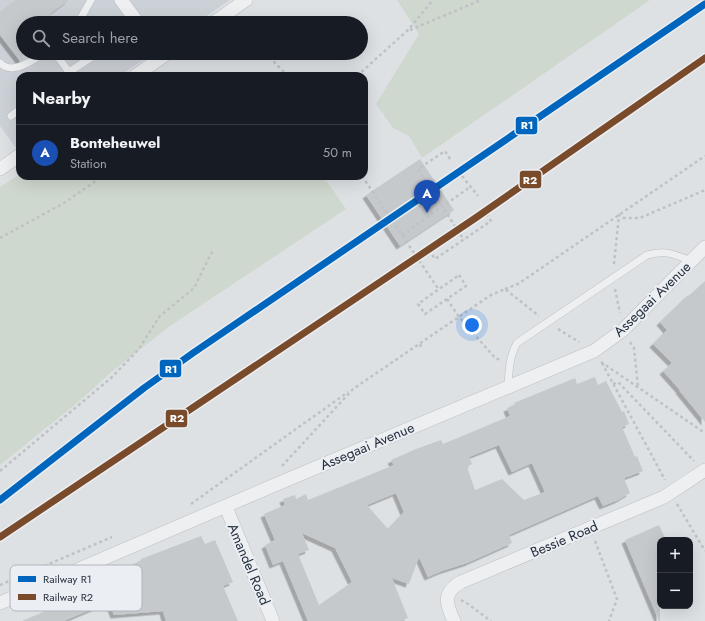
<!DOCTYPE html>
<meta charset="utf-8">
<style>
:root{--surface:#171b24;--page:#242831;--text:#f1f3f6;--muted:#9ea1a6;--line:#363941;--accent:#666d77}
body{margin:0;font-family:Jost,sans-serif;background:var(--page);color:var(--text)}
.controls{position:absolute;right:12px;bottom:12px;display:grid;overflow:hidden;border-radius:8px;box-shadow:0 4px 16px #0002}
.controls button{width:36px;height:36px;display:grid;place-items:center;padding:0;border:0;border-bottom:1px solid var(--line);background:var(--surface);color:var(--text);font:20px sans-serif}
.you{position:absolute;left:472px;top:325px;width:14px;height:14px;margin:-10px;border:3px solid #fff;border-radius:50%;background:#1a73e8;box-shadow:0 0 0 6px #1a73e833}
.badge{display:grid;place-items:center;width:26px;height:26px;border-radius:50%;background:var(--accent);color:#fff;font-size:13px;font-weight:700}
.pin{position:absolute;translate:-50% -33px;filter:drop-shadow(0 1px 2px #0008)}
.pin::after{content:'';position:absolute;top:21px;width:14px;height:12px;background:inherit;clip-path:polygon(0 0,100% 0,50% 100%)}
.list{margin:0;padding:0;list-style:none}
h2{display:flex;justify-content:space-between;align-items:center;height:52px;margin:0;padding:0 16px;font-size:17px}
h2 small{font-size:13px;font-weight:400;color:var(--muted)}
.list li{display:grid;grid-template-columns:26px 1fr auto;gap:12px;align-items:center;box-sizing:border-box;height:56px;padding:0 16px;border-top:1px solid var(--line)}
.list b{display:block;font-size:15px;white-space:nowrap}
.list p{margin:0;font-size:13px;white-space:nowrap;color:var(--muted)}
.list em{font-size:13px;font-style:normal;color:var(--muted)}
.icon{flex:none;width:22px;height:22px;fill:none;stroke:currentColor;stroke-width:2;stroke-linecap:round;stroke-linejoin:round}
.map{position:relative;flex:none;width:705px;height:621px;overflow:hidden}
.search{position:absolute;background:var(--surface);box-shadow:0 4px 16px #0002;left:16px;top:16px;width:352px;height:44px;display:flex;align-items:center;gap:10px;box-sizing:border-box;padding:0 14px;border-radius:22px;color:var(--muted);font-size:15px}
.panel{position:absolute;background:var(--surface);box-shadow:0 4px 16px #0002;left:16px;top:72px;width:352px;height:108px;border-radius:12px}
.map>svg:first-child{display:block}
.built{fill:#ccd1d7}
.green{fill:#cfd8cf}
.building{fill:#c6c9cc;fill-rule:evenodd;filter:url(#shadow)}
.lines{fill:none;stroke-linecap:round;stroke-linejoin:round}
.service-casing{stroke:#bdbfc2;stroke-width:8}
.minor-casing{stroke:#bdbfc2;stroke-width:14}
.path{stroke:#bfc2c5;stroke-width:2.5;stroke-dasharray:3 3;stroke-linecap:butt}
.service{stroke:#edeff0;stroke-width:7}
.minor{stroke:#edeff0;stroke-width:13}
.rail-1-casing{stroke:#ebeff4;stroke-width:10}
.rail-2-casing{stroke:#ebeff4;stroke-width:10}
.rail-1{stroke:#0065bd;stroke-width:7}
.rail-2{stroke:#7a4b2a;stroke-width:7}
.labels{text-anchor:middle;stroke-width:4;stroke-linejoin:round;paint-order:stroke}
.street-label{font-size:14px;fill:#262f3c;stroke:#ebeff4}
.key{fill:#ebeff4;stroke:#b0b5bd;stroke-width:1}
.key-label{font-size:11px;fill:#262f3c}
.line-badge{stroke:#ebeff4;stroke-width:1.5}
.badge-label{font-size:11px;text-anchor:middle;font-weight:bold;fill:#fff}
</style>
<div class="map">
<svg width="705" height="621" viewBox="0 0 705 621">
<defs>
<filter id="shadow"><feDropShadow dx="-3.5" dy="3.5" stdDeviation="0" flood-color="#0004"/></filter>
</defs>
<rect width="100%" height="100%" fill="#dee1e4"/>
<path class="built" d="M0,0H230L196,23H23V53H153L120,76H20V146L16,148L0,126Z"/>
<path class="green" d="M397,0H650L422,158L409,136L393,128L376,104L419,34Z
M20,174V176H323L346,209L170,326L116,368L77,403L0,465V187Z"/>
<path class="building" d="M16,0H69L50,14L57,23H23V60L20,61L0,35V12Z
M420,159L454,210L400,246L366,195Z
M705,281V422L679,390H680L663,371L672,363L653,344L667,330L660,322L688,295L689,296Z
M595,377L598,385L606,381L622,412L624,411L629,424L622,427L635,457L637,456L643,471L624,478L630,493L618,500L603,506L598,496L509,535L512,543L467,563L442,571L428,577L419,557L409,584L392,578L408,618L401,621H308L283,561L273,565L265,545L275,540L264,514L285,505L283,499L295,495L296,499L306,494L308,500L394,465L391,460L416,449L441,440L443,444L510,416L507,408L515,405L514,403L575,378L577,384ZM499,445L512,472L532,463L545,492L524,500L502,479L475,490L467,467L472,464L469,457ZM396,493L404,512L388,529L367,505ZM302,533L335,548L352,582L319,605L298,554L309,550Z
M659,525L666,540H660V621H659L625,540Z
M201,536L205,544L215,540L233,582L223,586L238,621H166L163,611L114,615L109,602L64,621H22L109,584L105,575L134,564L141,560V559Z"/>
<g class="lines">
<defs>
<path id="service" d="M78,23L91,0
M55,53L69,72L64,76
M0,63C13,76 32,60 45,53
M69,72L98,53
M11,116L20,109
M508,387C509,372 509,357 517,343L647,255C667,250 673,254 691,261"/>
<path id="minor" d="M121,0L138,23
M213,23L246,0
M135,76L168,53
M0,169L20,155
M226,507L273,621
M0,603L277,484L594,351L623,330L705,247
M454,621C446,604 442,593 461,582L664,497L705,470"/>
</defs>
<use href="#service" class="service-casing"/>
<use href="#minor" class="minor-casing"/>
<path class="path" d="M410,30L481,0
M265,53L288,76
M357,76L408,30L433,0
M450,159L445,151L418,169L464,240
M362,176L439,290
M462,176L478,196
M402,235L470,187
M0,238L64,203L103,176
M429,250L435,259L491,221L485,212
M614,264L619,215L623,218H640L705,190
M459,275L466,286L425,314L418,304Z
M505,289L518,284L705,156
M615,289L620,313
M447,299L459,317L496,359H500
M558,329L579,342
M630,342L634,348L638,387
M420,344L422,349
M601,362L705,433
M602,363L665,480
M613,384L618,382L694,461
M282,466L353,389L491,295L505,289L539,316
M0,471L111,378L138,350L160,316L194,288L213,250
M191,504L348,392
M677,504L705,551
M595,541L617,599L609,621
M0,585L112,537
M461,600L468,604L491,621"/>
<use href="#service" class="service"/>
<use href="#minor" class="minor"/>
<defs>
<path id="rail-1" d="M0,500L144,388L193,353L705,4"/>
<path id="rail-2" d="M0,537L474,219L705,58"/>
</defs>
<use href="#rail-1" class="rail-1-casing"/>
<use href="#rail-2" class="rail-2-casing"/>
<use href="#rail-1" class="rail-1"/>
<use href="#rail-2" class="rail-2"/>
</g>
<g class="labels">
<g class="street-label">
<text transform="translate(652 299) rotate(-44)" y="5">Assegaai Avenue</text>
<text transform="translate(367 446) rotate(-23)" y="5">Assegaai Avenue</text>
<text transform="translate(564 539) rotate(-23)" y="5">Bessie Road</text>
<text transform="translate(249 564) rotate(67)" y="5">Amandel Road</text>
</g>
</g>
<rect x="10" y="565" width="132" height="46" rx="6" class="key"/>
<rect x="18" y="576" width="18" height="6" fill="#0065bd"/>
<rect x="18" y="594" width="18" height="6" fill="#7a4b2a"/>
<g class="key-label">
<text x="43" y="583">Railway R1</text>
<text x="43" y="601">Railway R2</text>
</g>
<g class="line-badge">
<rect x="515" y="116" width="23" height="19" rx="4" fill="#0065bd"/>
<rect x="519" y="170" width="23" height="19" rx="4" fill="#7a4b2a"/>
<rect x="159" y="359" width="23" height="19" rx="4" fill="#0065bd"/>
<rect x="165" y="409" width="23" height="19" rx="4" fill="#7a4b2a"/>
</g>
<g class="badge-label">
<text x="527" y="129">R1</text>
<text x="530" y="184">R2</text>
<text x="171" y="373">R1</text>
<text x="177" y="422">R2</text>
</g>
</svg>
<div class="controls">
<button>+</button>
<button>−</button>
</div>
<div class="you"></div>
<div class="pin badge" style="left:427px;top:213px;background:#1a4fb4">A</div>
<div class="search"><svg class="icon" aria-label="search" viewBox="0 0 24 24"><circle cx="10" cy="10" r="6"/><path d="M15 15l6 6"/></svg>Search here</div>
<section class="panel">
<h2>Nearby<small></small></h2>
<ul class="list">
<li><span class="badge" style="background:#1a4fb4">A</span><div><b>Bonteheuwel</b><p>Station</p></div><em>50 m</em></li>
</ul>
</section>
</div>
